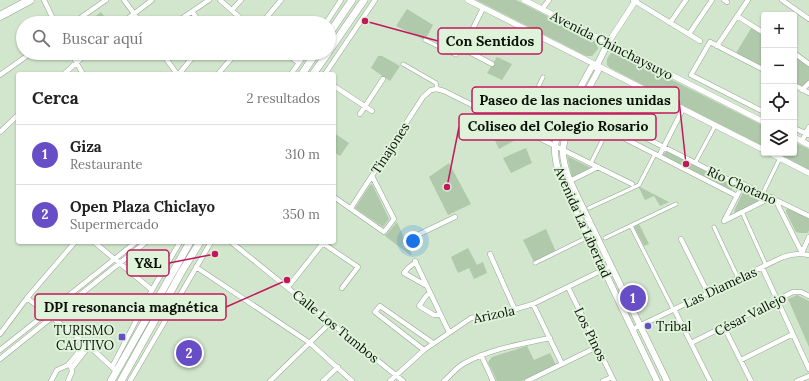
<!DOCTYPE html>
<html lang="es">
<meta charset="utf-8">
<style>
:root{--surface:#fff;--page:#f6f6f6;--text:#222;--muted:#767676;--line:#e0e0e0;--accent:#674ec7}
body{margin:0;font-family:Lora,serif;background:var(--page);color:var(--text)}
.controls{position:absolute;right:12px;top:12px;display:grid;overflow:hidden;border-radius:4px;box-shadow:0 1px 3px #0004}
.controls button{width:36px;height:36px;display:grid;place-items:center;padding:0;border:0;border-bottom:1px solid var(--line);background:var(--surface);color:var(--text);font:20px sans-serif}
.you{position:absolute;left:413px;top:241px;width:14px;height:14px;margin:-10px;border:3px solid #fff;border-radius:50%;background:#1a73e8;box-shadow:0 0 0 6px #1a73e833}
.badge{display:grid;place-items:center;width:26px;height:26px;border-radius:50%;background:var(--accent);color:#fff;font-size:13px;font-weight:700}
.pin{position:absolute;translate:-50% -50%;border:2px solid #fff;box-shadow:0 1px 4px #0006}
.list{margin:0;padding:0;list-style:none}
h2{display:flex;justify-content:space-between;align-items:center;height:52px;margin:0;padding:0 16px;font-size:17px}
h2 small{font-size:13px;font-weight:400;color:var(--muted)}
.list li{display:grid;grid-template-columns:26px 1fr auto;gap:12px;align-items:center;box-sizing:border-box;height:60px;padding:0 16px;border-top:1px solid var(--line)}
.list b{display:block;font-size:15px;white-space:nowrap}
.list p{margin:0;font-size:13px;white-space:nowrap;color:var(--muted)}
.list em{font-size:13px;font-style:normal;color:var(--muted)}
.icon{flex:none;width:22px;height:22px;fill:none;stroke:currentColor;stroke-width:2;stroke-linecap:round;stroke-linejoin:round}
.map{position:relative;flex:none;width:809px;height:381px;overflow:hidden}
.search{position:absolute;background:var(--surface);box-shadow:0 1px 3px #0004;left:16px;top:16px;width:320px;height:44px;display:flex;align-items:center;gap:10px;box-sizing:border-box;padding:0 14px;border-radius:22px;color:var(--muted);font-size:15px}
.panel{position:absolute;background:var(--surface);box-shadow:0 1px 3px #0004;left:16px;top:72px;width:320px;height:172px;border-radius:4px}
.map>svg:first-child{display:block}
.green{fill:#afc9aa}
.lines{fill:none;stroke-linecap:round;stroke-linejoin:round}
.pedestrian-casing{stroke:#92a68e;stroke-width:4.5}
.minor-casing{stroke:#92a68e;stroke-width:5.5}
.tertiary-casing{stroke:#92a68e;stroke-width:6}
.secondary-casing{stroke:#92a68e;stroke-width:7}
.primary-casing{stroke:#92a68e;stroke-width:8}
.trunk-casing{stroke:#92a68e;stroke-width:9}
.pedestrian{stroke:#fff;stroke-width:3.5}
.minor{stroke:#fff;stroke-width:4.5}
.tertiary{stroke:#fff;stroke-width:5.5}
.secondary{stroke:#fff;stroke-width:6}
.primary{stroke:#fff;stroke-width:7}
.trunk{stroke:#fff;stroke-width:8}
.poi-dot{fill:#674ec7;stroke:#def3d9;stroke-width:1.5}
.labels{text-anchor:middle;stroke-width:4;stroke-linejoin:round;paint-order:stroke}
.street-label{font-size:13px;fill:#0b1109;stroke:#def3d9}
.poi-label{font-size:13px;fill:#0b1109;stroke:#def3d9;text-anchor:start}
.leader{fill:none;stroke:#c2185b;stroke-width:1.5}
.callout-dot{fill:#c2185b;stroke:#def3d9;stroke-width:1.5}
.callout{fill:#def3d9;stroke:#c2185b;stroke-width:1.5}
.callout-label{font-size:14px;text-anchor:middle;font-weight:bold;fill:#0b1109}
</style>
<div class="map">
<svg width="809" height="381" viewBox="0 0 809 381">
<rect width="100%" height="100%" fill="#d1e6cc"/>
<path class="green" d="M476,0H516L594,40L597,44L598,49L592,56H586Z
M407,9L433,25L425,40L396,26Z
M101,12L109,23H86Z
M752,27L764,35V67L736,53Z
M616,52L764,126V147L610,68L607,65V59L611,53Z
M794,55L809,67V80L802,86L794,82Z
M378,56H382L400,66L390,81L371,68Z
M497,57L512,64L502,80L487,73Z
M482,113L521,137L499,149Z
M334,133L349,143L340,156L334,152Z
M794,142L809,149V170L776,153H794Z
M526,148L532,163L511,173L503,158Z
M666,151L734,186L731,190L663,155Z
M567,156L591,168L572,177Z
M449,163L471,204L448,215L429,177Z
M372,184L389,219L383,227L355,208L370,185Z
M638,186L669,202L660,206L654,196L645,200Z
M745,188L763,197V200L736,213L734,211Z
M789,208L809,219V230L808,233H800L796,232L786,212V210Z
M397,222L412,255H410L385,236Z
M639,224L649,244L644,246L634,227Z
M546,229L556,252L534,262L523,240Z
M468,248L477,265L483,262L487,273L474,279L469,268L458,273L451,257Z
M147,249L157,257L146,273L135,265Z
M797,295L809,301V347L788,299Z
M527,346L534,360L550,353L556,365L522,381H497L488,362L492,357Z"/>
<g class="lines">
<defs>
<path id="pedestrian" d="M425,40L456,55
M403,64L436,83L437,89
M584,98L615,114
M519,127L543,77
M628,129L649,91
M591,163L606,133
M695,163L715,126
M763,193L780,158
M589,208L639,185L655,154
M742,212L766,265
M631,226L673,309
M714,227L738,278
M605,238L676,204
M535,263L588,237"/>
<path id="minor" d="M44,0L55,23
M124,0L141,23
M220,0L246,23
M633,0L700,41
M724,0L727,2
M782,0L809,19
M542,9L549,0
M232,10L241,0
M192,12L201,23
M737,16L764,33
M73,23L106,0
M122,23L152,0
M175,23L209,0
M262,23L281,0
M326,23L341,0
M670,23L686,0
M689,34L712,0
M454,44L492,64
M717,46L748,0
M463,49L483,8
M71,53L83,74
M162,53L177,74
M285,53L299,63
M794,53L809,64
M764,70L710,42L691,75L764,112
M64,74L87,53
M179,74L196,53
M218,74L236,53
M291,74L306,53
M325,74L375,0
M0,75L31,53
M794,85L809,93
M334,86L372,111
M802,90L809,83
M360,114L383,79
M794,128L809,135
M0,132L18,115
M802,141L809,127
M659,156L683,109
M570,181L598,167
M737,196L612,132L616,123L731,181L743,184L809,216
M334,197L384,232L394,219L372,176
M775,199L802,253
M351,208L423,97L431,90L437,89L444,91L632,184
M724,221L772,197
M724,221L743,184
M681,239L708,293
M405,241L455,217
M94,242L152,290
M231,242L403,381
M321,242L358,267L342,288
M802,253L809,237
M490,254L515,310
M415,261L449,332
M416,262L408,268L404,273L427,286
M196,267L310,343L352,381
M762,267L809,369
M288,287L323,243
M568,287L614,381
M430,293L427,295L419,306L434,315H440
M27,298L89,346L114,369
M533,304L562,364
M674,309L710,381
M724,327L751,381
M633,329L783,257C792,254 799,253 809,255
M0,334L27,298L75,242
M691,343L793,292H801L809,296
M0,350L136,242
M424,350L375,312L380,306L433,343
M481,355L493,381
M0,359L146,242
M741,360L793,334
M68,365L86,343
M112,367L152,290L180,242
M72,368L89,346
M51,381L57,370L68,365L71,366L72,372L68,381
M130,381L211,242
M270,381L331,322
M323,381L338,367
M390,381L424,350L471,318L506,312L533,304L611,266
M444,381C450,376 456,368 463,364C489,349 521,344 550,338
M527,381L597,347
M603,381L612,377
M797,381L809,376"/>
<path id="tertiary" d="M468,0L764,150
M524,0L764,122
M608,43L636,0
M794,137L809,145
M770,153L809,173"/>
<path id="secondary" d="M608,43L597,65L591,68C581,87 557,127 555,146C554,165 562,182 570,199L657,381
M597,65L598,71C588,91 561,133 563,154C564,169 571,183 577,196L667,381"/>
<path id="primary" d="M329,34L352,0
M329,51L364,0
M302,74L316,53
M313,74L328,53
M111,381L190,242
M121,381L182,271L200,242"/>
<path id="trunk" d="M0,16L30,0"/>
</defs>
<use href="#pedestrian" class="pedestrian-casing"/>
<use href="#minor" class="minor-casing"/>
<use href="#tertiary" class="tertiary-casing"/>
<use href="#secondary" class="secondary-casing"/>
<use href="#primary" class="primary-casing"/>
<use href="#trunk" class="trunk-casing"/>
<use href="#pedestrian" class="pedestrian"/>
<use href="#minor" class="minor"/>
<use href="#tertiary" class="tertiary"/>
<use href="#secondary" class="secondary"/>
<use href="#primary" class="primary"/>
<use href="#trunk" class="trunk"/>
</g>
<g class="poi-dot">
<circle cx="648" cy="326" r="4"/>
<rect x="118" y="333" width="8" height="8" rx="2"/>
</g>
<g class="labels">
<g class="street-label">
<text transform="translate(612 45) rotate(27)" y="5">Avenida Chinchaysuyo</text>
<text transform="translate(390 148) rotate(-57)" y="5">Tinajones</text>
<text transform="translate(742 185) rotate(24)" y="5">Río Chotano</text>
<text transform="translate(583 222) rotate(66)" y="5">Avenida La Libertad</text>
<text transform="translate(720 287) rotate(-25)" y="5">Las Diamelas</text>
<text transform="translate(494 314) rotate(-12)" y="5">Arizola</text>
<text transform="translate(750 314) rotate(-27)" y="5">César Vallejo</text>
<text transform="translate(336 326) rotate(39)" y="5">Calle Los Tumbos</text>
<text transform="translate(591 334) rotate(64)" y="5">Los Pinos</text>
</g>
<g class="poi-label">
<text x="656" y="331">Tribal</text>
<text x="114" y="335" text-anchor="end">TURISMO<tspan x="114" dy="15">CAUTIVO</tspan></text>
</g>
</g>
<path class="leader" d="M365 21L438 41M686 164L679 100M447 187L459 127M215 254L169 263M287 280L226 307"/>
<g class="callout-dot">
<circle cx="365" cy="21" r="4"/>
<circle cx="686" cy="164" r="4"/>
<circle cx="447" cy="187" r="4"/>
<circle cx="215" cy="254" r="4"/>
<circle cx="287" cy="280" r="4"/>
</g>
<g class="callout">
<rect x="438" y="28" width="104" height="26" rx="4"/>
<rect x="472" y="87" width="207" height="26" rx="4"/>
<rect x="459" y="114" width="197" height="26" rx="4"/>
<rect x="127" y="250" width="42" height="26" rx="4"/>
<rect x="35" y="294" width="191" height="26" rx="4"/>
</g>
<g class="callout-label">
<text x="490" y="46">Con Sentidos</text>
<text x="575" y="105">Paseo de las naciones unidas</text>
<text x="558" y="131">Coliseo del Colegio Rosario</text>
<text x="148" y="268">Y&amp;L</text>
<text x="131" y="312">DPI resonancia magnética</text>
</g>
</svg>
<div class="controls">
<button>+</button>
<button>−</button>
<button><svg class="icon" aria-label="locate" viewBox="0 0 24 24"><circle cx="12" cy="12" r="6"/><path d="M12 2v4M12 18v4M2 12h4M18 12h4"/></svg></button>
<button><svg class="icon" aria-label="layers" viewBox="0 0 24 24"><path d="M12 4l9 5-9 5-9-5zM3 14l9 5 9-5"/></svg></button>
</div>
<div class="you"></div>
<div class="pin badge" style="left:633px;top:298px">1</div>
<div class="pin badge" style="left:189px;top:353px">2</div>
<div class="search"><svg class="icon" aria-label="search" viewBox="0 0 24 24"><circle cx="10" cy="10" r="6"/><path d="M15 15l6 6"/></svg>Buscar aquí</div>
<section class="panel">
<h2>Cerca<small>2 resultados</small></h2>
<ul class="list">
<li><span class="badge">1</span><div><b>Giza</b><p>Restaurante</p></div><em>310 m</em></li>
<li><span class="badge">2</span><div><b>Open Plaza Chiclayo</b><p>Supermercado</p></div><em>350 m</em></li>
</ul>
</section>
</div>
